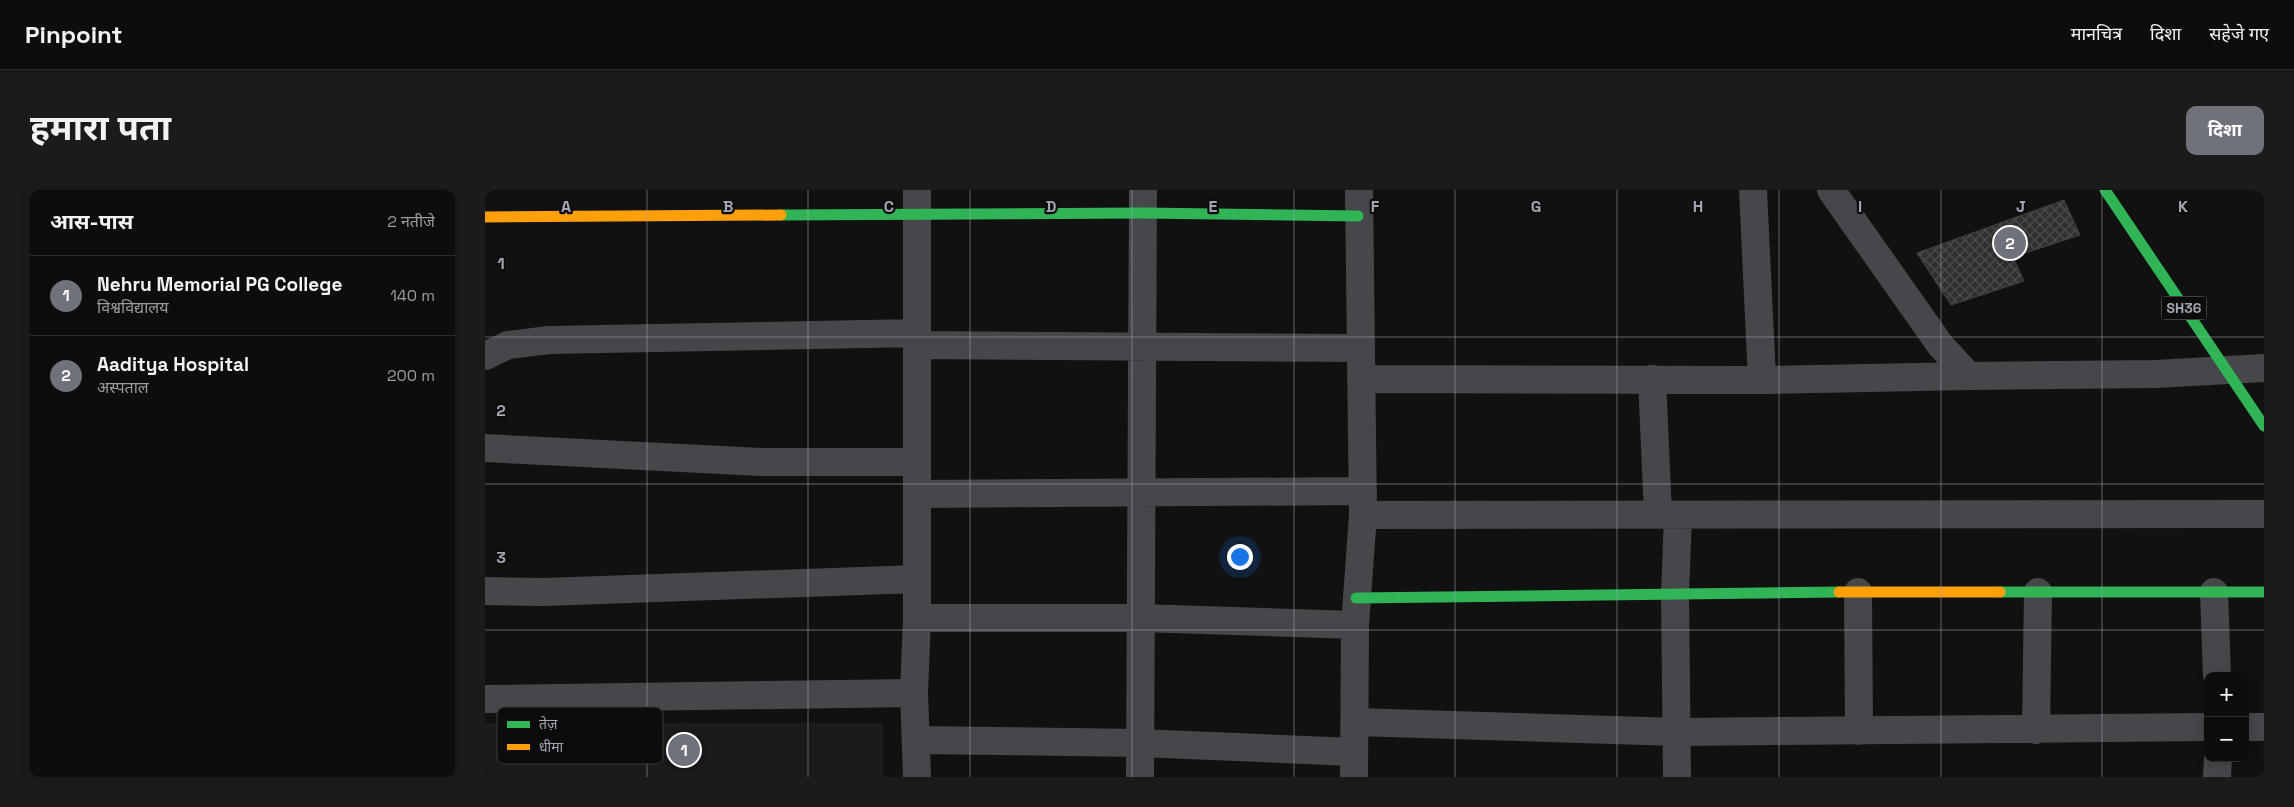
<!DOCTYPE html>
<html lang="hi">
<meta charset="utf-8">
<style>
:root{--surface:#0d0d0d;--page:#1b1b1b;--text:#f1f3f6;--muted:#9a9c9d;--line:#2d2d2e;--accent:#6f727a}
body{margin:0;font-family:"Space Grotesk","Noto Sans Devanagari",sans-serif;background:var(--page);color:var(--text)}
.controls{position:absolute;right:15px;bottom:15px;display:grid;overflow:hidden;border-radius:10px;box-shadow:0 2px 12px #0003}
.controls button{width:45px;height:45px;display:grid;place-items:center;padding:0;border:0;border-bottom:1px solid var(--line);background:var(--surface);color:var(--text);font:25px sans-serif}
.you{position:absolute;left:754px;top:366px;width:18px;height:18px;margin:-12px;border:4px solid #fff;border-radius:50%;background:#1a73e8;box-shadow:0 0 0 8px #1a73e833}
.badge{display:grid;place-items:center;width:32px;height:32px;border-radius:50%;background:var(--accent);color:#fff;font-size:16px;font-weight:700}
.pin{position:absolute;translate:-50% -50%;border:2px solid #fff;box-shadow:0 1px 5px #0006}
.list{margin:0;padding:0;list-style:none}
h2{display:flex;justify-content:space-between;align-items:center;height:65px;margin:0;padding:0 20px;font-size:21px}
h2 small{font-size:16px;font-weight:400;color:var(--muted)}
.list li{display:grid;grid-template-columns:32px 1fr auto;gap:15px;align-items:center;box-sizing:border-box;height:80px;padding:0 20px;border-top:1px solid var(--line)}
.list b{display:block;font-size:19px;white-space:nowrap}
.list p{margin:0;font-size:16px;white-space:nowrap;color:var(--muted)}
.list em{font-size:16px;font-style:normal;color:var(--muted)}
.map{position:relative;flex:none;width:1779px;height:587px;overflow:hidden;border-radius:10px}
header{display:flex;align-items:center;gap:30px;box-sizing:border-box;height:70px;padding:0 25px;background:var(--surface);border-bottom:1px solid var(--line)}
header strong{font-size:24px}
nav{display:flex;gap:28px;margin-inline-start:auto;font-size:18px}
.intro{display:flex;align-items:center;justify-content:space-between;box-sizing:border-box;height:120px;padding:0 30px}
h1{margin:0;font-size:35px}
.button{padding:12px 22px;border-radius:10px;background:var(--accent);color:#fff;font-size:18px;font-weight:700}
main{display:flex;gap:30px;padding:0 30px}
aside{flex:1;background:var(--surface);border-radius:10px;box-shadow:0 2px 12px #0003}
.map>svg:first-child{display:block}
.built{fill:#1b1b1d}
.building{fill:url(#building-cross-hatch);stroke:#404245}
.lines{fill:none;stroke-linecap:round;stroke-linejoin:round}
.street{stroke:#46474a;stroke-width:28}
.fast{stroke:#30b455;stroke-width:11}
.slow{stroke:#ff9f0a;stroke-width:11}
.grid{fill:none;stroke:#a2a7b3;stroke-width:1;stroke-opacity:0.55}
.labels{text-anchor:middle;stroke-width:4.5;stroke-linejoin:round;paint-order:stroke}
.shield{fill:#0c0c0d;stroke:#757881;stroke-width:1}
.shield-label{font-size:14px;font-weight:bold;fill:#a2a7b3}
.key{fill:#0c0c0d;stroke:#393a3f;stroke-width:1}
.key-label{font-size:14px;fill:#a2a7b3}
.grid-label{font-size:16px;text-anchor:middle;font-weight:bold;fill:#a2a7b3;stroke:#0c0c0d;stroke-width:4.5;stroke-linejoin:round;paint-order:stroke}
</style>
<header>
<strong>Pinpoint</strong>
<nav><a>मानचित्र</a><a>दिशा</a><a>सहेजे गए</a></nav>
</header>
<div class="intro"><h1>हमारा पता</h1><a class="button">दिशा</a></div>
<main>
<aside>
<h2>आस-पास<small>2 नतीजे</small></h2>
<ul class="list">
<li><span class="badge">1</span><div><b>Nehru Memorial PG College</b><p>विश्वविद्यालय</p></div><em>140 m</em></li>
<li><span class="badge">2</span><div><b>Aaditya Hospital</b><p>अस्पताल</p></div><em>200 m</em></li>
</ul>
</aside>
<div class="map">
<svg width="1779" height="587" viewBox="0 0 1779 587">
<defs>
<pattern id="building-cross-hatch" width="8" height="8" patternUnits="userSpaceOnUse" patternTransform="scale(1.25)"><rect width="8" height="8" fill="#313133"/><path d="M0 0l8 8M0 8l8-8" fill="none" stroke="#4c4c4e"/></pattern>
</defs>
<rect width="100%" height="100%" fill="#111"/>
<path class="built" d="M0,533H398V587H0Z"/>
<path class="building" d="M1579,10L1595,45L1528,67L1539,91L1466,115L1432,63Z"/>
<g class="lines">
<path class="street" d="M432,0V428L429,503L432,587
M1346,0L1456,156L1484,186L1671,184L1779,178
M432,155L875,158
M0,166L23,155L64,150L432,143
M876,189L1277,190L1268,0
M1167,189L1173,324
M1277,190L1484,186
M0,258L276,272H432
M432,304L878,301
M878,325L1779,324
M0,401L59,402L432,389
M1373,402L1374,541
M1729,402L1732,486
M432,428H656L870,435
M0,509L429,503
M870,532L1193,542L1723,537
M1760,537H1779
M1551,540L1553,402
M432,550L655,553L868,562
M655,587L658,0
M869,587L870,435L878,325L874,0
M1192,587L1190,405L1193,325
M1732,587L1733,568"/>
<path class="fast" d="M1620,0L1779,236
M296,25L658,23L873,26
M1515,402H1779
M871,408L1354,402"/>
<path class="slow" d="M0,27L296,25
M1354,402H1515"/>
</g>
<path class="grid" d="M162,0V587M323,0V587M485,0V587M647,0V587M809,0V587M970,0V587M1132,0V587M1294,0V587M1456,0V587M1617,0V587M0,147H1779M0,294H1779M0,440H1779"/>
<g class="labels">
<rect class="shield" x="1676.5" y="106.5" width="45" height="23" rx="4"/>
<g class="shield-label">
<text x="1699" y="123">SH36</text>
</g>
</g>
<rect x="12" y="517" width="166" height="57" rx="8" class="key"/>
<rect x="22" y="531" width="23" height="7" fill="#30b455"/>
<rect x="22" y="554" width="23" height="6" fill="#ff9f0a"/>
<g class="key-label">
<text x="54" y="539">तेज़</text>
<text x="54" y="562">धीमा</text>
</g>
<g class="grid-label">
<text x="81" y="22">A</text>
<text x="243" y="22">B</text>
<text x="404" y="22">C</text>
<text x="566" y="22">D</text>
<text x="728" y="22">E</text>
<text x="890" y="22">F</text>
<text x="1051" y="22">G</text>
<text x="1213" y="22">H</text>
<text x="1375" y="22">I</text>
<text x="1536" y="22">J</text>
<text x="1698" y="22">K</text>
<text x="16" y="79">1</text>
<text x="16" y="226">2</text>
<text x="16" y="373">3</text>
</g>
</svg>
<div class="controls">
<button>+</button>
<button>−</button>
</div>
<div class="you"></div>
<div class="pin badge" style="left:199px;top:560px">1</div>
<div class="pin badge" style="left:1525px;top:53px">2</div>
</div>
</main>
